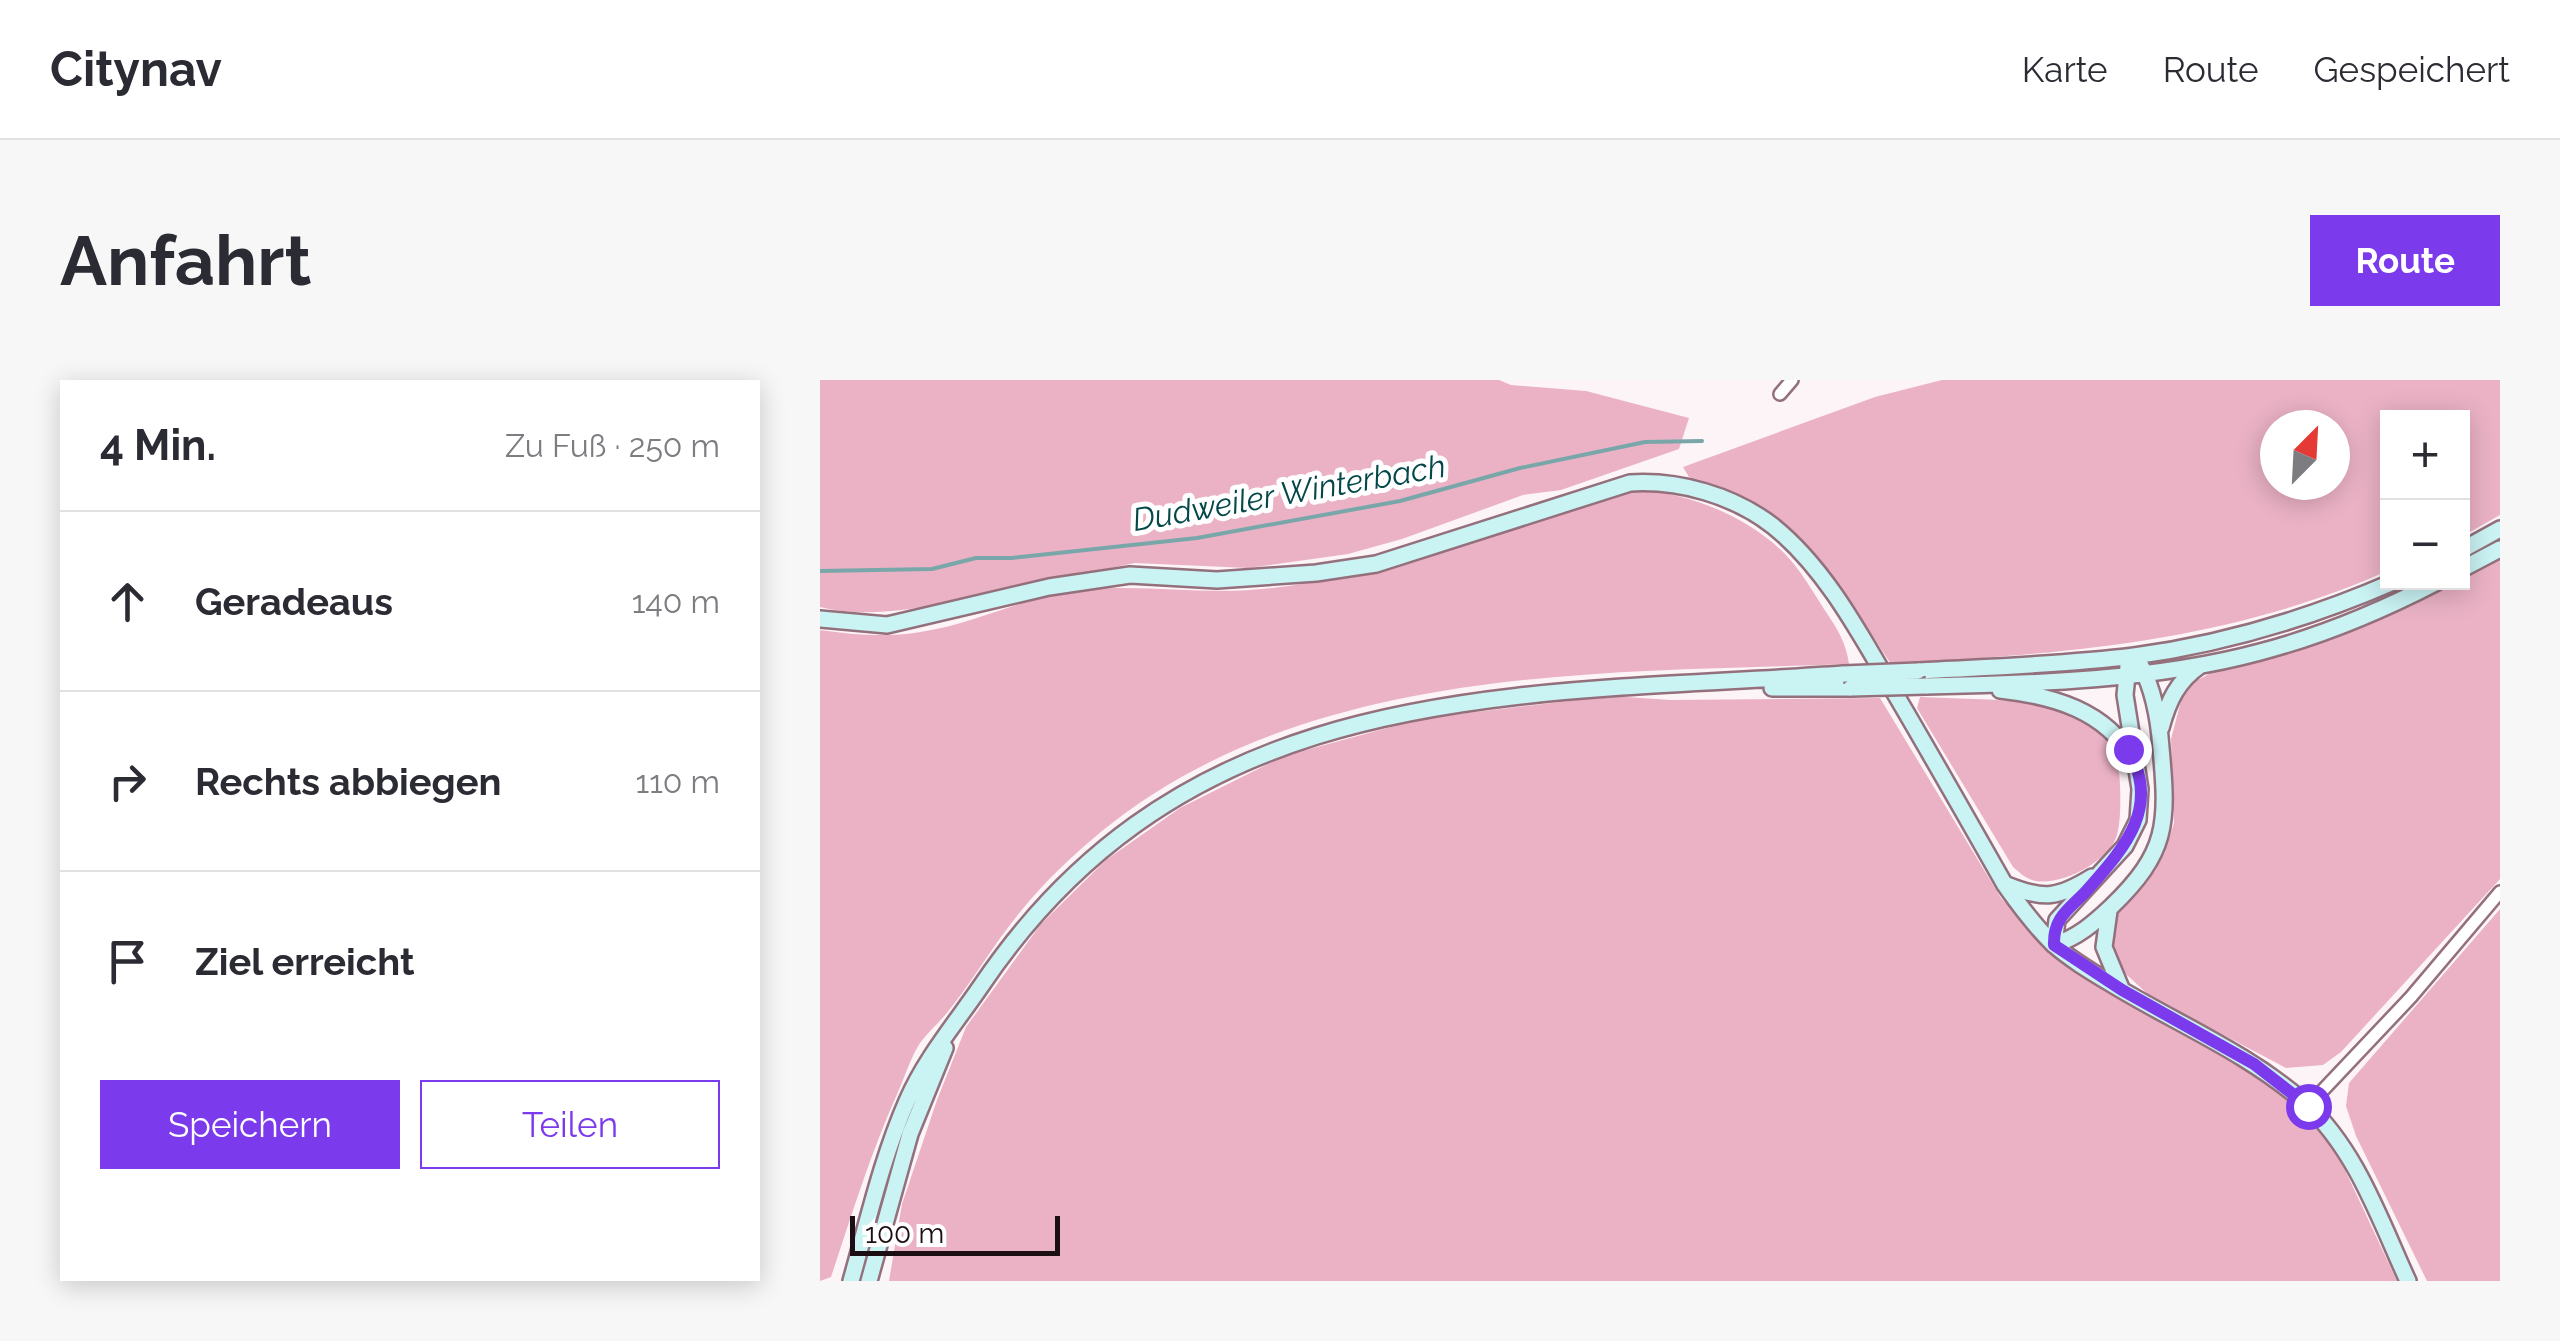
<!DOCTYPE html>
<html lang="de">
<meta charset="utf-8">
<style>
:root{--surface:#fff;--page:#f7f7f7;--text:#2b2b33;--muted:#7c7c81;--line:#e1e1e2;--accent:#7c3aed}
body{margin:0;font-family:Raleway,sans-serif;background:var(--page);color:var(--text)}
.controls{position:absolute;right:30px;top:30px;display:grid;overflow:hidden;border-radius:0px;box-shadow:0 5px 25px #0003}
.controls button{width:90px;height:90px;display:grid;place-items:center;padding:0;border:0;border-bottom:2px solid var(--line);background:var(--surface);color:var(--text);font:50px sans-serif}
.compass{position:absolute;left:1440px;top:30px;width:90px;height:90px;border-radius:50%;background:var(--surface);box-shadow:0 5px 25px #0003;rotate:24deg}
.scale{position:absolute;left:30px;bottom:25px;width:210px;box-sizing:border-box;padding-left:10px;border:5px solid #1c0f13;border-top:0;font-size:28px;line-height:35px;white-space:nowrap;color:#1c0f13;-webkit-text-stroke:8px #fff;paint-order:stroke}
.stop{position:absolute;width:30px;height:30px;margin:-22px;border:8px solid #7c3aed;border-radius:50%;background:#fff}
.stop.end{background:#7c3aed;border-color:#fff;box-shadow:0 2px 10px #0008}
.list{margin:0;padding:0;list-style:none}
h2{display:flex;justify-content:space-between;align-items:center;height:130px;margin:0;padding:0 40px;font-size:42px}
h2 small{font-size:32px;font-weight:400;color:var(--muted)}
.list li{display:grid;grid-template-columns:65px 1fr auto;gap:30px;align-items:center;box-sizing:border-box;height:180px;padding:0 40px;border-top:2px solid var(--line)}
.list b{display:block;font-size:38px;white-space:nowrap}
.list em{font-size:32px;font-style:normal;color:var(--muted)}
.actions{display:flex;gap:20px;padding:30px 40px}
.actions a{flex:1;padding:22px 0;border:2px solid var(--accent);border-radius:0px;text-align:center;font-size:35px;color:var(--accent)}
.actions .main{background:var(--accent);color:#fff}
.icon{flex:none;width:55px;height:55px;fill:none;stroke:currentColor;stroke-width:2;stroke-linecap:round;stroke-linejoin:round}
.map{position:relative;flex:none;width:1680px;height:901px;overflow:hidden;border-radius:0px}
header{display:flex;align-items:center;gap:60px;box-sizing:border-box;height:140px;padding:0 50px;background:var(--surface);border-bottom:2px solid var(--line)}
header strong{font-size:48px}
nav{display:flex;gap:55px;margin-inline-start:auto;font-size:35px}
.intro{display:flex;align-items:center;justify-content:space-between;box-sizing:border-box;height:240px;padding:0 60px}
h1{margin:0;font-size:70px}
.button{padding:25px 45px;border-radius:0px;background:var(--accent);color:#fff;font-size:35px;font-weight:700}
main{display:flex;gap:60px;padding:0 60px}
aside{flex:1;background:var(--surface);border-radius:0px;box-shadow:0 5px 25px #0003}
.map>svg:first-child{display:block}
.forest{fill:#ebb2c6;fill-rule:evenodd}
.lines{fill:none;stroke-linecap:round;stroke-linejoin:round}
.stream{stroke:#79a7a9;stroke-width:4}
.street-casing{stroke:#93707c;stroke-width:16}
.secondary-casing{stroke:#93707c;stroke-width:20}
.street{stroke:#fff;stroke-width:11}
.secondary{stroke:#caf3f4;stroke-width:15}
.secondary-bridge-casing{stroke:#93707c;stroke-width:20;stroke-linecap:butt}
.secondary-bridge{stroke:#caf3f4;stroke-width:15}
.route{stroke:#7c3aed;stroke-width:12}
.labels{text-anchor:middle;stroke-width:10;stroke-linejoin:round;paint-order:stroke}
.water-label{font-size:32px;font-style:italic;fill:#054849;stroke:#fff}
</style>
<header>
<strong>Citynav</strong>
<nav><a>Karte</a><a>Route</a><a>Gespeichert</a></nav>
</header>
<div class="intro"><h1>Anfahrt</h1><a class="button">Route</a></div>
<main>
<aside>
<h2>4 Min.<small>Zu Fuß · 250 m</small></h2>
<ul class="list">
<li><svg class="icon" aria-label="ahead" viewBox="0 0 24 24"><path d="M12 20V5M6 11l6-6 6 6"/></svg><div><b>Geradeaus</b></div><em>140 m</em></li>
<li><svg class="icon" aria-label="right" viewBox="0 0 24 24"><path d="M7 20v-9h11M14 6l5 5-5 5"/></svg><div><b>Rechts abbiegen</b></div><em>110 m</em></li>
<li><svg class="icon" aria-label="arrive" viewBox="0 0 24 24"><path d="M6 21V4h12l-3 4 3 4H6"/></svg><div><b>Ziel erreicht</b></div></li>
</ul>
<div class="actions"><a class="main">Speichern</a><a>Teilen</a></div>
</aside>
<div class="map">
<svg width="1680" height="901" viewBox="0 0 1680 901">
<rect width="100%" height="100%" fill="#fdf4f7"/>
<path class="forest" d="M0,0H679L691,5L766,11L869,38L859,69L741,110L703,115L582,159L528,174L428,188L315,183L109,226C73,232 36,236 0,227Z
M1122,0H1680V135L1643,156L1642,38H1568L1567,191C1447,245 1317,266 1186,276C1148,279 1109,284 1071,284C1012,194 980,126 869,97L863,87L1055,17ZM1455,45H1515V105H1455Z
M818,110C869,113 927,136 964,173C980,189 992,210 1004,229C1017,248 1026,262 1029,284C778,293 488,284 282,451C253,475 224,502 201,531C175,562 155,597 130,629C121,641 109,651 100,663C91,677 85,696 78,712C51,772 32,834 11,897L0,901V250C36,255 69,258 106,251C150,244 193,223 237,214C305,200 374,216 442,209C561,198 672,153 785,114Z
M1680,176V499L1521,672L1503,685L1466,688L1330,616L1298,587L1290,557L1294,540L1301,526L1335,491L1345,472L1354,443L1351,359L1362,317L1374,302L1402,287L1568,232L1629,203L1642,202L1643,196Z
M791,316L851,320L1060,318L1181,518L1219,559L1427,688L1488,736L1505,755L1525,790L1577,901H69L82,824L117,720L146,647L221,544L286,480L360,428L464,376L604,338Z
M1100,317C1148,320 1224,316 1267,339C1277,345 1289,356 1294,366C1301,383 1303,441 1296,458C1286,483 1238,508 1212,500C1205,498 1199,492 1193,487L1097,328Z
M1680,529V901H1607L1536,756L1526,726L1529,703Z"/>
<g class="lines">
<path class="stream" d="M0,191L112,189L156,178H192L377,158L580,121L700,88L825,62L882,61"/>
<defs>
<path id="street" d="M960,14L972,0
M1488,726L1591,617L1680,512"/>
<path id="secondary" d="M1642,170L1680,149
M1642,189L1680,169
M0,239L67,245L229,207L310,195L397,200L496,193L556,184L810,103C859,100 913,115 953,146C1004,187 1038,250 1070,305C1109,371 1147,438 1185,505C1199,525 1215,546 1233,564C1250,579 1270,591 1290,603C1355,643 1427,672 1485,723C1536,769 1560,840 1588,901
M1098,291C1169,287 1242,285 1314,276C1403,264 1490,238 1573,202
M1106,306C1212,304 1337,300 1440,272C1501,256 1561,231 1617,202
M952,308H1031
M1180,310C1233,316 1285,330 1313,379
M1341,348C1348,322 1357,301 1381,285
M1187,505C1224,520 1238,518 1272,497
M1289,531L1284,567L1301,608
M1234,565C1258,557 1273,544 1291,527C1348,472 1348,444 1341,368C1339,340 1334,311 1321,286
M1234,565L1237,540L1305,466L1318,440L1320,409L1305,315L1308,286
M31,901C48,841 62,778 87,721C105,679 135,644 161,606C370,296 691,317 1023,294
M49,901L90,754L125,668"/>
</defs>
<use href="#street" class="street-casing"/>
<use href="#secondary" class="secondary-casing"/>
<use href="#street" class="street"/>
<use href="#secondary" class="secondary"/>
<defs>
<path id="secondary-bridge" d="M1023,294L1098,291
M1031,308L1106,306"/>
</defs>
<use href="#secondary-bridge" class="secondary-bridge-casing"/>
<use href="#secondary-bridge" class="secondary-bridge"/>
</g>
<g class="lines">
<path class="route" d="M1308,369C1341,426 1306,466 1269,508C1252,528 1233,535 1234,565L1302,610L1434,684L1488,726"/>
</g>
<g class="labels">
<g class="water-label">
<text transform="translate(469 113) rotate(-10)" y="11">Dudweiler Winterbach</text>
</g>
</g>
</svg>
<div class="controls">
<button>+</button>
<button>−</button>
</div>
<svg class="compass" viewBox="-18 -18 36 36"><path d="M0-13l5 13h-10z" fill="#e53935"/><path d="M0 13l5-13h-10z" fill="#7c7c81"/></svg>
<div class="scale">100 m</div>
<div class="stop" style="left:1488px;top:726px"></div>
<div class="stop end" style="left:1308px;top:369px"></div>
</div>
</main>
